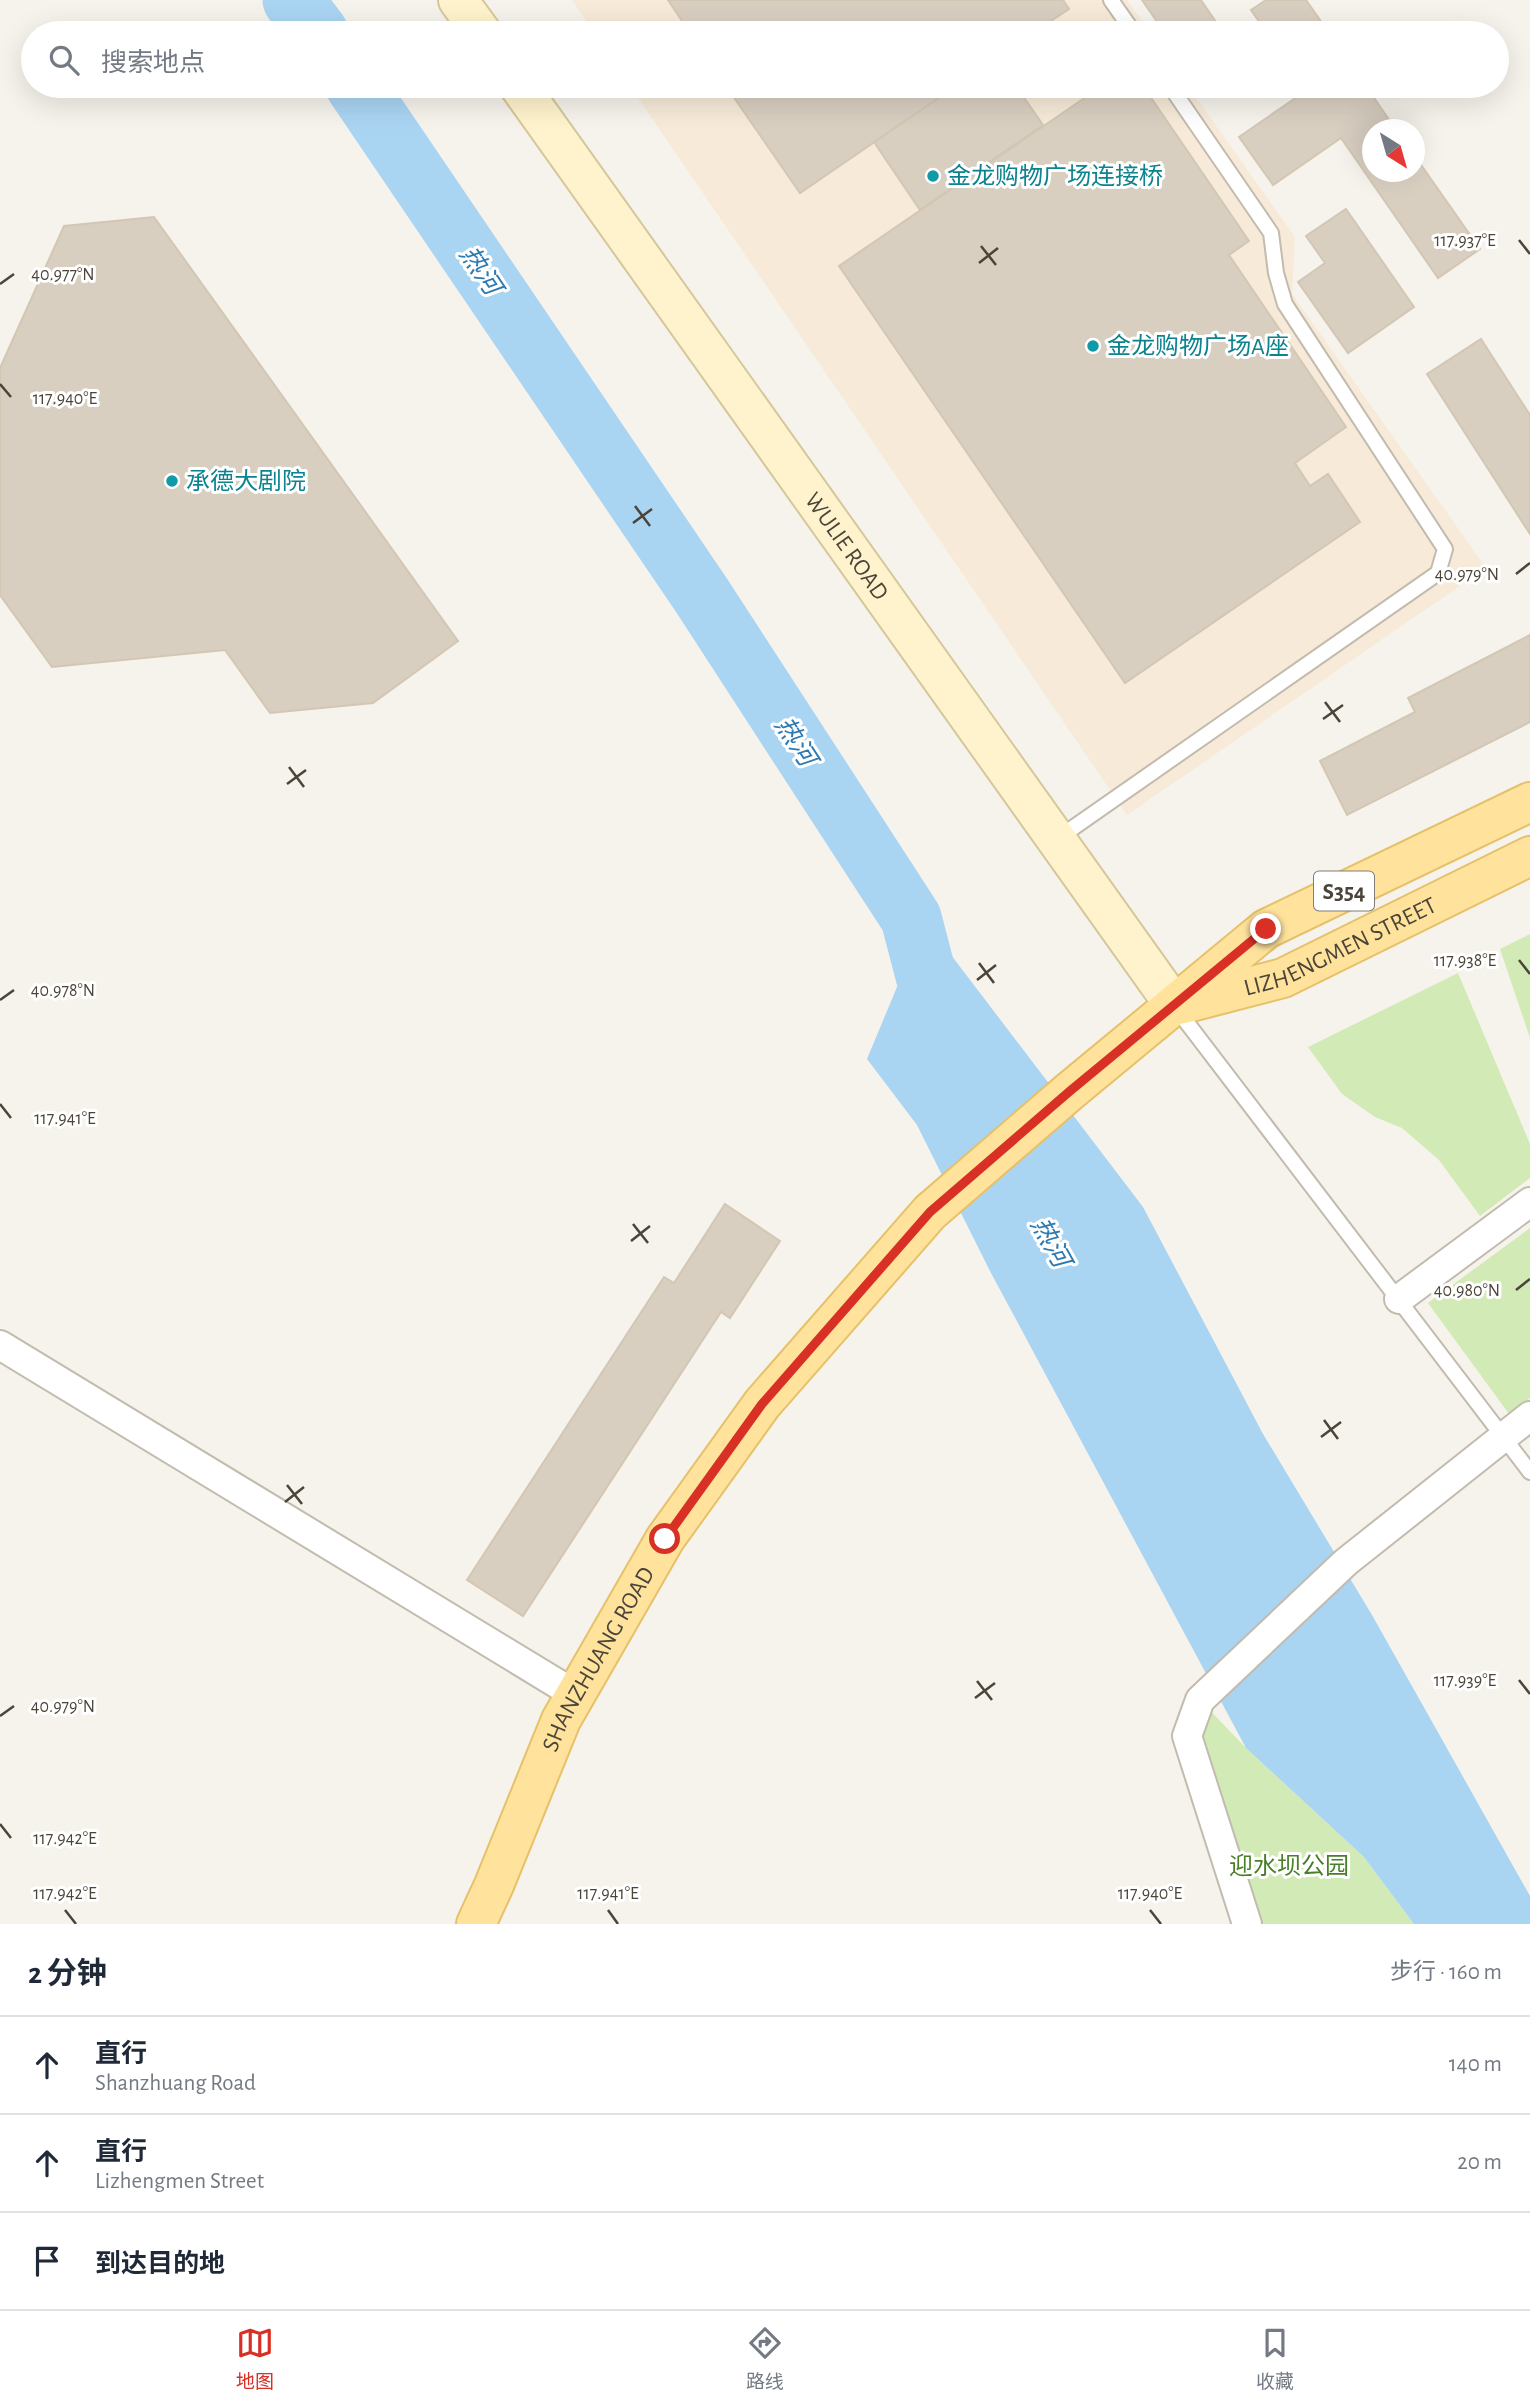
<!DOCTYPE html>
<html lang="zh">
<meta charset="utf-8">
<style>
:root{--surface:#fff;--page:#f2f2f3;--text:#1f2937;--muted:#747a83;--line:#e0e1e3;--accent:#d93025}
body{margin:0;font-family:"Alegreya Sans","Noto Sans SC",sans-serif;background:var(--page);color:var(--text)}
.compass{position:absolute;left:1362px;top:119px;width:63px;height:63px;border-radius:50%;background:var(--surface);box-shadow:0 7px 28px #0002;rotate:143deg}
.stop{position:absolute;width:21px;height:21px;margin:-16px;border:5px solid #d93025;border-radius:50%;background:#fff}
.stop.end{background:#d93025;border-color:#fff;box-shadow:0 2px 7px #0008}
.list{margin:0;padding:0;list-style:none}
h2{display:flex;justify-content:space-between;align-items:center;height:91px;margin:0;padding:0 28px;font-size:30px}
h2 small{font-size:23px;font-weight:400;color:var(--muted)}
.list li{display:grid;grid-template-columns:46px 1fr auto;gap:21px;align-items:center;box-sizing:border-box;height:98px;padding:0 28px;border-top:2px solid var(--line)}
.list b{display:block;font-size:26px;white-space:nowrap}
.list p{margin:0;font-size:23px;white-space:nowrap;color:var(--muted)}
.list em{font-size:23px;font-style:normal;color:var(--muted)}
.icon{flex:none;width:38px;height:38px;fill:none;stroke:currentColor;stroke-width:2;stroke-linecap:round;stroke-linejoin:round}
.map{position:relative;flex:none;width:1530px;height:1924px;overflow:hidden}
.search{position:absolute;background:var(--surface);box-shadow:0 7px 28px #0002;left:21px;right:21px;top:21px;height:77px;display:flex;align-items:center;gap:18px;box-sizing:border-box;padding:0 24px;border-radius:38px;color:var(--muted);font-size:26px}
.sheet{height:385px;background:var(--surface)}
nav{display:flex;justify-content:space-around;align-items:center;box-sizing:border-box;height:98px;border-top:2px solid var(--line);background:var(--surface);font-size:19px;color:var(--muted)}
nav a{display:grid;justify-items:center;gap:4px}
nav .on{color:var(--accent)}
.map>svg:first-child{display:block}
.commercial{fill:#f7ead8}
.green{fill:#d2eab5}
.water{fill:#a9d4f2}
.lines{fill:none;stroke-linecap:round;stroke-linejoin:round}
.river{stroke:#a9d4f2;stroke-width:61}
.building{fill:#d8cfc1;stroke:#d3c7b4;stroke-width:2}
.service-casing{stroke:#c2bbae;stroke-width:18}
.minor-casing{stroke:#c2bbae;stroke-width:32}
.secondary-casing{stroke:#d6c79b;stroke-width:42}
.primary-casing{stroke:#e6c16a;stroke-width:42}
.service{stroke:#fff;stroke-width:14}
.minor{stroke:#fff;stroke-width:28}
.secondary{stroke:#fff3cd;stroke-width:38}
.primary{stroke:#ffe39c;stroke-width:38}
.route{stroke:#d93025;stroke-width:9}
.ticks{fill:none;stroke:#4b4439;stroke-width:2.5}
.culture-dot{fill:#0f9aa8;stroke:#fff;stroke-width:2.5}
.labels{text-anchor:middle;stroke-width:6;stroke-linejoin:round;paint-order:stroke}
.shield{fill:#fff;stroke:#817c74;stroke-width:2}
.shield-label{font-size:23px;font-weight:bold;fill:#4b4439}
.culture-label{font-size:24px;fill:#0d838f;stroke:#fff;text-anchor:start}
.street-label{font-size:24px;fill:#4b4439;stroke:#fff}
.park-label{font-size:24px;fill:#4a7f2a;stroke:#fff}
.water-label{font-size:26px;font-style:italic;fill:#2e7ab2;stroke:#fff}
.ticks-label{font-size:18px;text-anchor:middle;fill:#4b4439;stroke:#fff;stroke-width:6;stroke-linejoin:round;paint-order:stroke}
</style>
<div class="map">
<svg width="1530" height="1924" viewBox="0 0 1530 1924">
<rect width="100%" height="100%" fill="#f6f3ec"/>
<path class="commercial" d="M572,0H1127L1150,33H594Z
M630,86H1188L1295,237L1292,294L1486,568L1127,815Z"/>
<path class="green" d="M1530,934V1038L1500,949Z
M1458,973L1530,1144V1178L1480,1216L1439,1160L1402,1128L1375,1117L1342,1094L1308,1047Z
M1530,1228V1398L1509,1414L1428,1303Z
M1200,1700L1246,1748L1364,1857L1414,1924H1247L1187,1737Z"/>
<path class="water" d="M932,930L1143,1207L1263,1434L1372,1615L1530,1896V1924H1414L1364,1857L1246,1748L991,1273L917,1125L867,1059L907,963Z"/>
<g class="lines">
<path class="river" d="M293,0L318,33
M356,86L702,596L911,918L940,1029"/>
</g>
<path class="building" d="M668,0H1063L1069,9L1033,33H690Z
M1142,0H1201L1222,31L1220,33H1165Z
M1266,0H1306L1329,33H1267L1251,10Z
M726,86H956L800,193Z
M956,86H1016L1043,125L920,210L874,142Z
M1102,86H1143L1249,241L1229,255L1346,427L1295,463L1310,486L1328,474L1360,522L1125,683L839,266Z
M1304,86H1366L1396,130H1372V172H1414V155L1480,249L1438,278L1341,138L1273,185L1239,137L1307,90Z
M1346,209L1414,307L1348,353L1298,282L1325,263L1306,236Z
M154,217L458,641L373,703L270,713L225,650L52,667L0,595V368L64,226Z
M1481,339L1530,415V534L1427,374Z
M1530,635V722L1347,815L1320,761L1415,712L1408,698Z
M725,1204L780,1241L730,1318L721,1312L523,1616L467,1580L664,1277L674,1283Z"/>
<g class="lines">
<defs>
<path id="service" d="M1111,0L1134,33
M1057,839L1438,573L1445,549L1285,304L1276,273L1271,233L1170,86
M1175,1007L1530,1472"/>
<path id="minor" d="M1399,1299L1530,1202
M0,1345L576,1695
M1247,1924L1187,1736L1200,1700L1346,1562L1530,1416"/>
<g id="secondary">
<path d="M458,0L482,33"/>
<path id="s1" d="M519,86L1175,1006"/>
</g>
<g id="primary">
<path id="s2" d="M1183,1004L1283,978L1530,856"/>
<path id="s3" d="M476,1924L494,1885L561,1720L665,1539L762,1404L930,1212L1070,1091L1266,929L1530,802"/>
</g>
</defs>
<use href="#service" class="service-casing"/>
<use href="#minor" class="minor-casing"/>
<use href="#secondary" class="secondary-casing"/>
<use href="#primary" class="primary-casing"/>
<use href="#service" class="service"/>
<use href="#minor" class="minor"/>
<use href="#secondary" class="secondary"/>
<use href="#primary" class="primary"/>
</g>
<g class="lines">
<path class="route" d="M665,1539L762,1404L930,1212L1070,1091L1266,929"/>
</g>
<path class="ticks" d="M1519,240L1530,254M981,246L996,265M979,263L998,248M0,284L14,274M0,384L11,397M635,506L650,526M633,523L652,509M1516,574L1530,563M1325,702L1340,722M1323,719L1343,705M289,767L304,787M287,784L306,770M1519,960L1530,974M979,963L994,983M977,980L996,965M0,1000L14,990M0,1104L11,1118M633,1224L648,1243M631,1241L650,1226M1516,1290L1530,1279M1324,1420L1338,1439M1321,1437L1341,1422M287,1485L302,1504M285,1502L304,1487M1519,1680L1530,1694M977,1681L992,1700M975,1698L995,1683M0,1716L14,1706M0,1824L11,1838M65,1910L76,1924M608,1910L618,1924M1150,1910L1161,1924"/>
<g class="culture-dot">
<circle cx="933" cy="176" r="7"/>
<circle cx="1093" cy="346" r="7"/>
<circle cx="172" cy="481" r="7"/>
</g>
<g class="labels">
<rect class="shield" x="1314" y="871.5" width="60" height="39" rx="5"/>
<g class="shield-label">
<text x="1344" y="899">S354</text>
</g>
<g class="culture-label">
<text x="947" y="184">金龙购物广场连接桥</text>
<text x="1107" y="354">金龙购物广场A座</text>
<text x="186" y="489">承德大剧院</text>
</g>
<g class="street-label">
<text dy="8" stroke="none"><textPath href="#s1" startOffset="565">WULIE ROAD</textPath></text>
<text dy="8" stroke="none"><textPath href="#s2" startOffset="168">LIZHENGMEN STREET</textPath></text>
<text dy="8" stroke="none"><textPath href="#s3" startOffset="292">SHANZHUANG ROAD</textPath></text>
</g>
<g class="park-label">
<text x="1289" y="1874">迎水坝公园</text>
</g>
<g class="water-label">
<text transform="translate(481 270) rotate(56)" y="9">热河</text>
<text transform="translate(796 741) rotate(57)" y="9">热河</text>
<text transform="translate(1051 1242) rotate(61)" y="9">热河</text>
</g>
</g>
<g class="ticks-label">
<text x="1465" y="246">117.937°E</text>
<text x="63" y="280">40.977°N</text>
<text x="65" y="404">117.940°E</text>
<text x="1467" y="580">40.979°N</text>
<text x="1465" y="966">117.938°E</text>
<text x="63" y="996">40.978°N</text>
<text x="65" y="1124">117.941°E</text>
<text x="1467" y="1296">40.980°N</text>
<text x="1465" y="1686">117.939°E</text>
<text x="63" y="1712">40.979°N</text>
<text x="65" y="1844">117.942°E</text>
<text x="65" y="1899">117.942°E</text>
<text x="608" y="1899">117.941°E</text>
<text x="1150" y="1899">117.940°E</text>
</g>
</svg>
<svg class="compass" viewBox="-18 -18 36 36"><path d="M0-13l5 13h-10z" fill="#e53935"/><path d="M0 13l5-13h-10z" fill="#747a83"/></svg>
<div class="stop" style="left:665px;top:1539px"></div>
<div class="stop end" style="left:1266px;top:929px"></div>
<div class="search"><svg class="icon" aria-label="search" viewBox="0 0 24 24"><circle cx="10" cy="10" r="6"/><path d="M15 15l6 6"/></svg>搜索地点</div>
</div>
<section class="sheet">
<h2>2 分钟<small>步行 · 160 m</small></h2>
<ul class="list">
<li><svg class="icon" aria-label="ahead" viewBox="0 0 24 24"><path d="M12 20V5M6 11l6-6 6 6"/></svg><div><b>直行</b><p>Shanzhuang Road</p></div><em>140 m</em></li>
<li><svg class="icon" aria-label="ahead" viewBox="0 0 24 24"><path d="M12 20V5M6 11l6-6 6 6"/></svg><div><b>直行</b><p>Lizhengmen Street</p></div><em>20 m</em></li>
<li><svg class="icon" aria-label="arrive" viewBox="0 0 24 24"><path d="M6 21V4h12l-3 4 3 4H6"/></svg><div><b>到达目的地</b></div></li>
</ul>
</section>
<nav>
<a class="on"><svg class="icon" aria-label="map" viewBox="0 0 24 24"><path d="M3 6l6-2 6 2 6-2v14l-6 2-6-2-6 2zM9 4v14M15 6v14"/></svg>地图</a>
<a><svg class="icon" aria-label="directions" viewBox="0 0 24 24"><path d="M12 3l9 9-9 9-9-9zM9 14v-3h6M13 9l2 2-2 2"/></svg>路线</a>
<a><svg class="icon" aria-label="saved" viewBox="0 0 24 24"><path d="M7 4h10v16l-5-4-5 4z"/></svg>收藏</a>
</nav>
